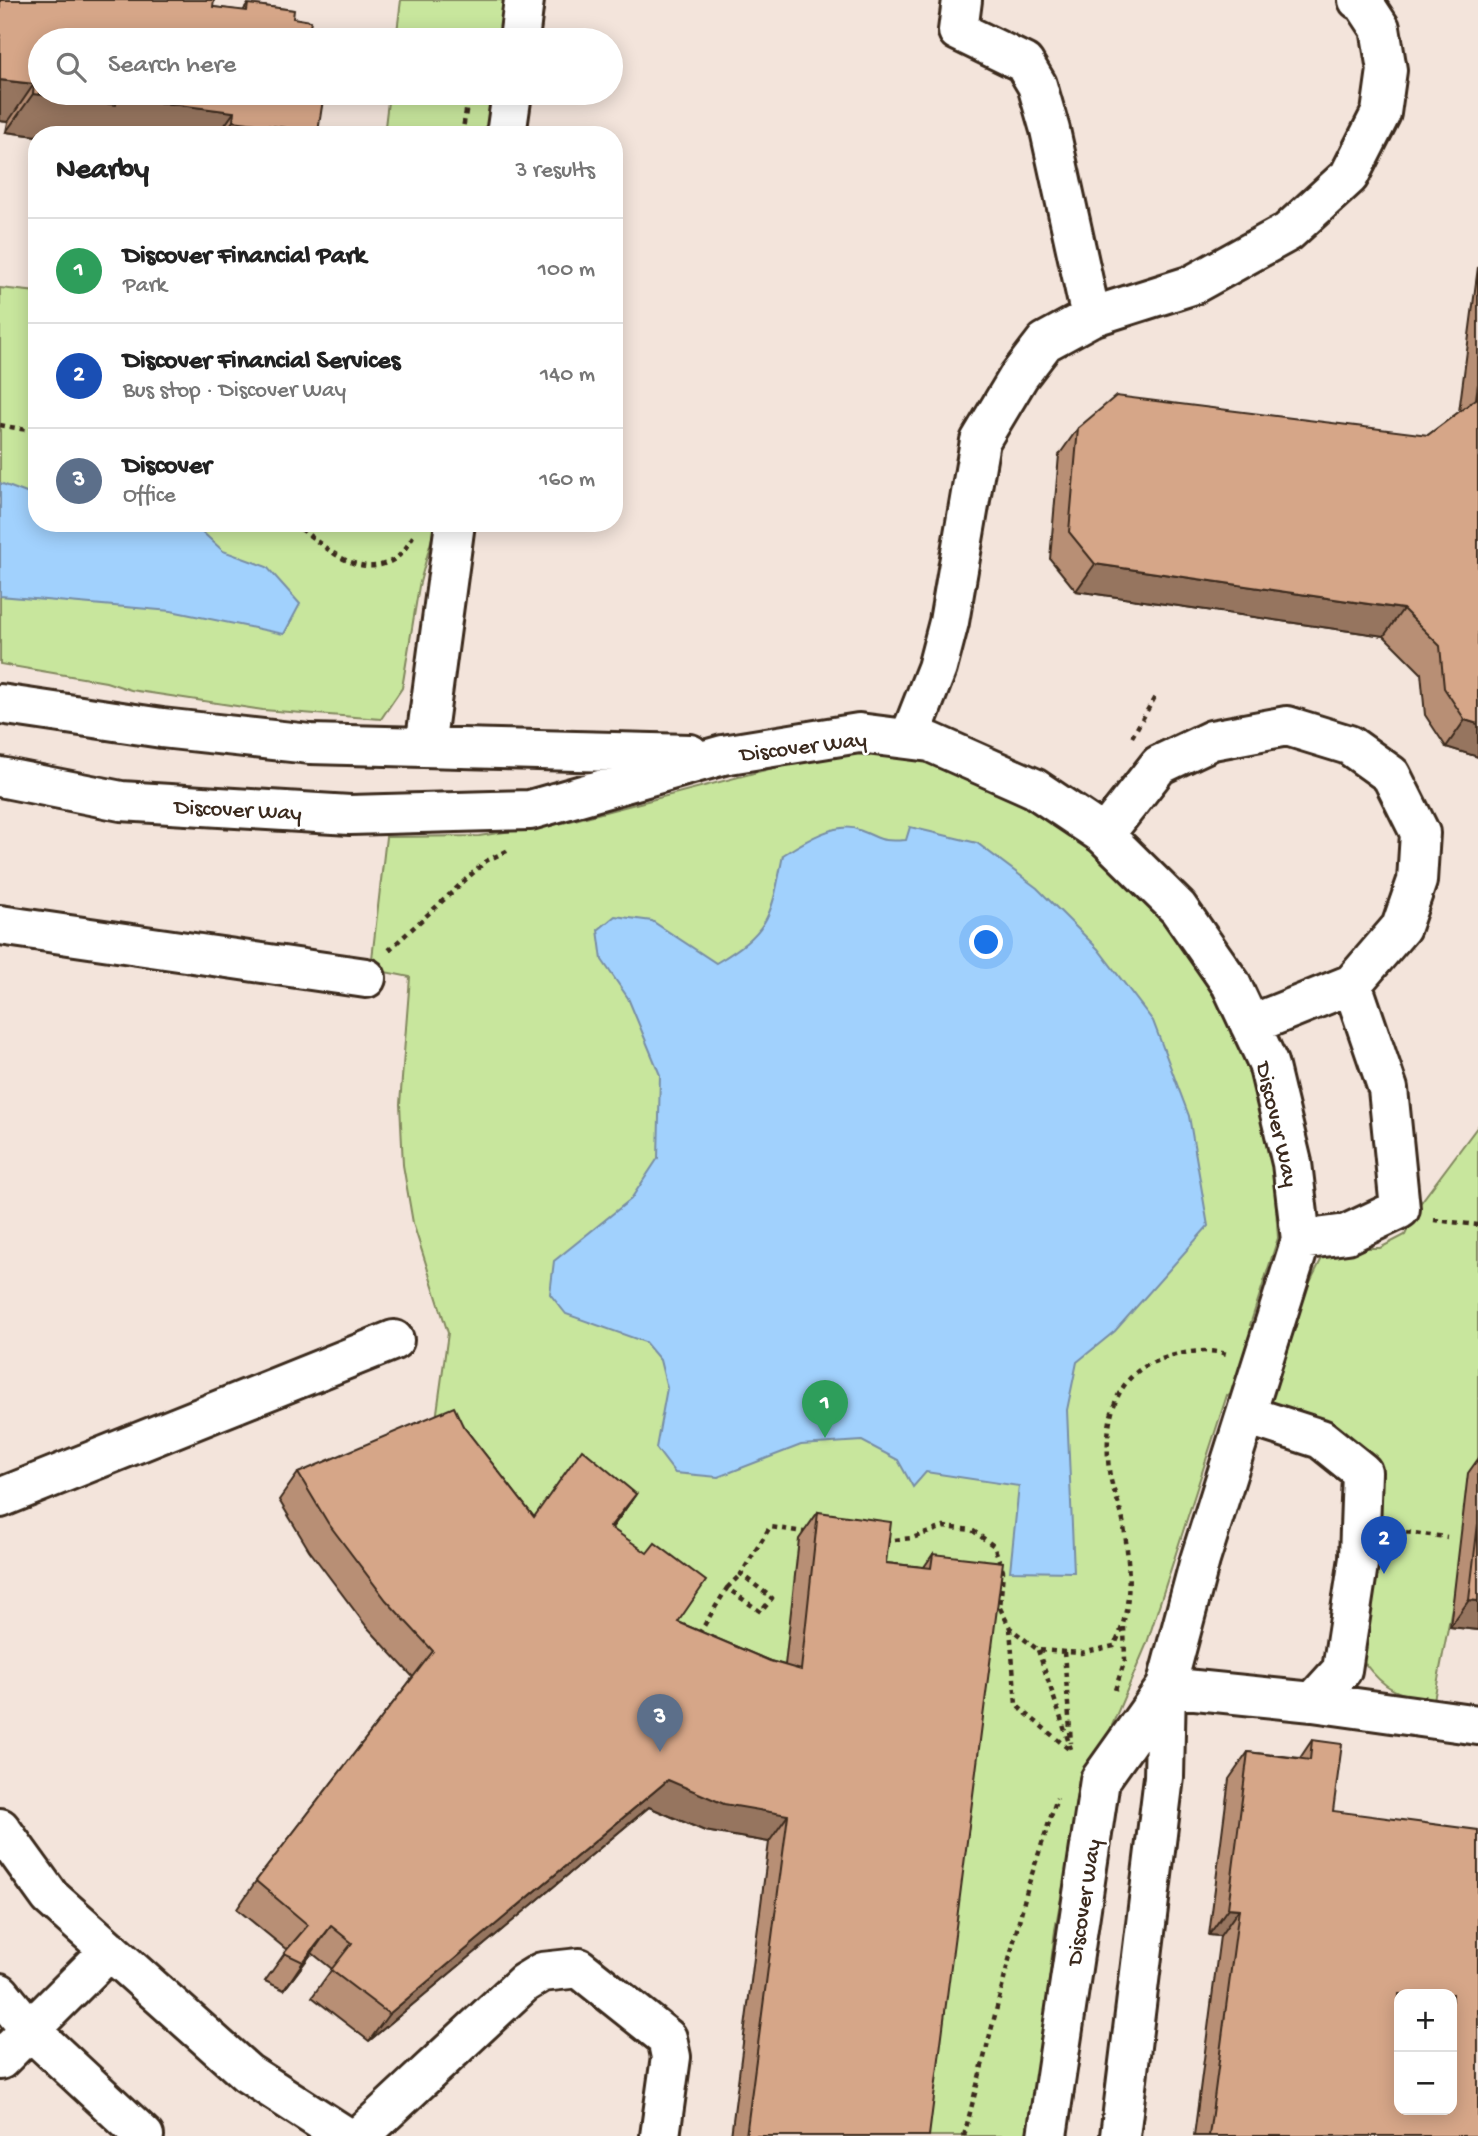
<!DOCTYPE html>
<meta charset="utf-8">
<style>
:root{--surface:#fff;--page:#f6f6f6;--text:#222;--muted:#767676;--line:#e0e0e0;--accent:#1f6fb2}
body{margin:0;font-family:"Gochi Hand",sans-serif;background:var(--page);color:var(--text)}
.controls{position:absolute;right:21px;bottom:21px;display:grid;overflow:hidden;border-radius:14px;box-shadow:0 4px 18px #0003}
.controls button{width:63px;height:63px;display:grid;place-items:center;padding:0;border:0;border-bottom:2px solid var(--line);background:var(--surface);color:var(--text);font:35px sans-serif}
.you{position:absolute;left:987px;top:943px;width:24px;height:24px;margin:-18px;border:5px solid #fff;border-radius:50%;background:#1a73e8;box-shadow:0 0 0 10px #1a73e833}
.badge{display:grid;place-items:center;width:46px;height:46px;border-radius:50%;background:var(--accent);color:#fff;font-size:23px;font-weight:700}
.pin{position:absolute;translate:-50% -58px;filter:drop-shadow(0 2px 4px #0008)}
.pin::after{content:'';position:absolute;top:37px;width:24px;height:21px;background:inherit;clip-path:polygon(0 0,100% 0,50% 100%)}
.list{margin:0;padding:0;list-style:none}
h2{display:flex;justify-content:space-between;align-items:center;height:91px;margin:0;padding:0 28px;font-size:30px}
h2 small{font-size:23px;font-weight:400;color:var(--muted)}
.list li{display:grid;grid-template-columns:46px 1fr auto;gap:21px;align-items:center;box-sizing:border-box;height:105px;padding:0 28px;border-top:2px solid var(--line)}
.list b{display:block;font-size:26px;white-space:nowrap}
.list p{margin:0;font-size:23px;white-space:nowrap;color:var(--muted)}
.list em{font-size:23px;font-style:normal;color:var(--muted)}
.icon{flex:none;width:38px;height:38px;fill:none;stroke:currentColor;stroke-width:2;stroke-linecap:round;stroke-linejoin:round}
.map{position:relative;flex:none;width:1478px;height:2136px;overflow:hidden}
.search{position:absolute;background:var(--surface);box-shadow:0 4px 18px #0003;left:28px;top:28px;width:595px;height:77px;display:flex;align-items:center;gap:18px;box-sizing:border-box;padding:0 24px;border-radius:38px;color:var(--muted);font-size:26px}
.panel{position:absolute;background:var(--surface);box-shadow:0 4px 18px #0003;left:28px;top:126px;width:595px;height:406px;border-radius:28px}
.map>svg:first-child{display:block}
.green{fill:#c8e69d;stroke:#82885e;stroke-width:2}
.water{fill:#a1d1fd;stroke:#788ea4;stroke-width:2}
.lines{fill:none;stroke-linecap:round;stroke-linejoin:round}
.minor-casing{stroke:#3b2a1e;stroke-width:44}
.path{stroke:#3b2a1e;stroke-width:4.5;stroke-dasharray:5 5;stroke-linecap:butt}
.minor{stroke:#fff;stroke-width:38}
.wall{fill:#b88f75;stroke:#3b2a1e;stroke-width:2}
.shaded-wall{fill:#96745f;stroke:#3b2a1e;stroke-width:2}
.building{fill:#d6a688;stroke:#3b2a1e;stroke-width:2;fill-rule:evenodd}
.labels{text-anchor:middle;stroke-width:5;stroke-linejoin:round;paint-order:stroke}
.street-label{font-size:23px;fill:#3b2a1e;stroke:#fff}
</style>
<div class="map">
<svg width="1478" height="2136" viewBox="0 0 1478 2136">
<rect width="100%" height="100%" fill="#f3e4db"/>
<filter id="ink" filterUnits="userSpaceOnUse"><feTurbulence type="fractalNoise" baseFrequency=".0143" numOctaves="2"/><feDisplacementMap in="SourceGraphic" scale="14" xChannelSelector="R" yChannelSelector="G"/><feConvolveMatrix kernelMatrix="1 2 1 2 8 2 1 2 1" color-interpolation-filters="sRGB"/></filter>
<g filter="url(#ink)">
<path class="green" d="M401,0H514L509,40H396Z
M389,93H502L497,135H384Z
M0,288L37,292V523H436L419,586L402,688L381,719L263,710L131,690L106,682L0,664Z
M857,746L935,763L999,791L1071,836L1131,881L1182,947L1228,1019L1257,1094L1274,1177L1278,1238L1250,1325L1289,1337L1308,1286L1323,1256L1348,1248H1380L1405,1235L1419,1205L1478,1126V1474L1434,1700C1398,1694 1386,1692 1363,1661L1380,1514L1378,1476L1356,1442L1335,1429L1227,1395L1147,1643L1099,1756L1073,1834L1055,1930L1030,2136H914L782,1697L515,1544L434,1434L448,1333L413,1223L403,1165L400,1104L410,977L375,970L372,959L386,837L479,836L563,823Z"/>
<path class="water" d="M0,483L37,497V523H180L198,528L223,551L267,567L300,604L284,634L171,611L0,596Z
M910,827L977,843L1037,888L1098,949L1153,1021L1189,1116L1208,1226L1115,1331L1077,1362L1067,1410L1074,1572L1010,1571L1019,1486L926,1472L913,1487L898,1460L862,1441L801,1445L718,1477L675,1473L656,1448L667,1388L660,1360L645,1342L566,1314L550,1294L554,1261L631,1199L658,1158L660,1075L628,998L602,960L598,930L615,916L652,921L716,963C772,930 771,915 783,855C802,843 837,820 859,830C883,839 879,842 906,840Z"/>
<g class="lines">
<defs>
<path id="minor" d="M962,0L958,31L1024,63L1037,85L1050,130L1091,317
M519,40L524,0
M506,135L512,93
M0,704L162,728L310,744L690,754
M909,739L937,668L949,622L980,441L1019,376L1045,342L1091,317L1192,285L1288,232L1349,176L1381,113L1387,70L1380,28L1363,2L1358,0
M425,747L455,523
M0,777L121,801L350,815L530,810L723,755L859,733L930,742L1034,788L1104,835L1178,908L1231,984L1268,1063L1292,1163L1301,1240L1200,1560L1166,1687L1164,1777L1120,2136
M1104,835L1159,765L1212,740L1287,726L1349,745L1391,775L1420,833L1417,881L1401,927L1352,984L1250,1025
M0,925L366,978
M1301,1240L1347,1234L1400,1209L1388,1089L1352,984
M0,1498L394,1340
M1166,1687L1313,1702L1342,1670L1359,1558L1362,1472L1321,1439L1246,1415
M1313,1702L1478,1725
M0,1828L50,1897L247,2073L345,2136
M0,1993L30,2030L144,2136
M0,2060L110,1950
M360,2136L524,1983L542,1972L579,1968L667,2038L671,2057L660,2136
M1047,2136L1100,1780L1166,1687"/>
</defs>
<use href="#minor" class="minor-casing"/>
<path class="path" d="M462,135L469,93
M0,425L37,432
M293,523C323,544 357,582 395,559C403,554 410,541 415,533
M1132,737L1155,697
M389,950L486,861L511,849
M1434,1220L1478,1225
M1396,1531L1447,1537
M885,1541L912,1538L944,1527L972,1530L994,1546L1003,1571L1000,1608L1010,1628L1038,1650L1081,1653L1114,1646C1134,1608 1130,1563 1123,1521C1120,1504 1111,1487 1109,1470C1104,1425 1112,1376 1159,1360C1181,1352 1204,1348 1227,1354
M727,1588L741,1574
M1010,1628L1016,1705L1071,1751
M699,1634L727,1588L761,1612L772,1598L741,1574L770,1527L810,1533
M1038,1650L1071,1749
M1064,1652L1071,1743
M1115,1690L1125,1660L1124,1627
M964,2136L1028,1886L1057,1798"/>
<use href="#minor" class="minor"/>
</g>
<path class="wall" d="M0,0L213,7L243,11L248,4L294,10L40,40L324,93L316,135H37V136L6,132L8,122L0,121Z
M1478,267V757L1446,747L1425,715L1421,673L1384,636L1076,591L1050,559L1059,455L1078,428L1428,435L1459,412Z
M463,1426L534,1517L636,1494L612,1528L678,1622L770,1661L785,1665L799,1539L818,1512L886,1563L924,1567L933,1554L929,2136H731L769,1842L705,1831L649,1807L369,2041L312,1997L332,1969L312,1953L284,1990L265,1981L287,1950L237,1909L256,1881L413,1677L367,1627L309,1550L279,1500L298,1473Z
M1478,1459V1630L1450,1627L1468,1473Z
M1312,1740L1333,1811L1478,2136H1194L1220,1936L1209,1935L1229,1779L1248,1752L1300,1758Z"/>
<path class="shaded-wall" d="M0,80L34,84L8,122L0,121Z
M33,94L117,97L234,112L218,135H37V136L6,132Z
M233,121L318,132L316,135H223Z
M1095,564L1403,609L1384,636L1076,591Z
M1465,720L1478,724V757L1446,747Z
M636,1494L617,1521L591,1555L610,1527Z
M1469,1600L1478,1601V1630L1450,1627Z
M668,1780L788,1815L769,1842L705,1831L649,1807L369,2041L389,2014Z
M1228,1908L1239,1909L1220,1936L1209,1935Z
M331,1926L312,1953L284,1990L303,1962Z"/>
<path class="building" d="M0,0H214L213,7L247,11L248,4L294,10L293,18L311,21L310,26L325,28L323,40H40V93H324L318,132L233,121L234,112L117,97L116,105L33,94L34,84L0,80Z
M1478,383V724L1465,720L1444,688L1440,646L1403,609L1095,564L1069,532L1078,428L1116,396L1428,435L1476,399Z
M454,1407L463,1426L534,1517L582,1449L636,1494L610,1527L647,1553L655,1543L706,1581L678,1622L770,1661L801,1670L818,1512L891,1522L886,1563L931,1568L933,1554L1003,1562L929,2136H746L788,1815L724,1804L668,1780L389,2014L331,1970L352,1943L331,1926L303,1962L284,1953L308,1925L256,1881L433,1651L386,1600L328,1523L298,1473Z
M1478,1523V1601L1469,1600Z
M1312,1740L1342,1744L1333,1811L1478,1830V2136H1209L1239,1909L1228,1908L1248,1752L1310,1760ZM1399,1994H1452V2110H1399Z"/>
</g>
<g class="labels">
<g class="street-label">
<text transform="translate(803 745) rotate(-7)" y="8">Discover Way</text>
<text transform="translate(238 808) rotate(3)" y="8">Discover Way</text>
<text transform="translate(1279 1124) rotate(77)" y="8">Discover Way</text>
<text transform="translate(1082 1902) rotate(-81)" y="8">Discover Way</text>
</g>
</g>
</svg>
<div class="controls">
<button>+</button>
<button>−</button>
</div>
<div class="you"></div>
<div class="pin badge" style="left:825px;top:1438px;background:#2e9e5b">1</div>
<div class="pin badge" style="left:1384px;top:1574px;background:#1a4fb4">2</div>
<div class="pin badge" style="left:660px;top:1752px;background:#5c6f8a">3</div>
<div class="search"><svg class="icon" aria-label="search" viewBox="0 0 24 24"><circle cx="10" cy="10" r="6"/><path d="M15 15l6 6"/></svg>Search here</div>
<section class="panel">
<h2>Nearby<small>3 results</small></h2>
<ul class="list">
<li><span class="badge" style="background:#2e9e5b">1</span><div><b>Discover Financial Park</b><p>Park</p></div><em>100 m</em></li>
<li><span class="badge" style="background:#1a4fb4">2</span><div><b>Discover Financial Services</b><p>Bus stop · Discover Way</p></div><em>140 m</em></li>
<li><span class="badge" style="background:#5c6f8a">3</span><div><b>Discover</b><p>Office</p></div><em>160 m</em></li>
</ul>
</section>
</div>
